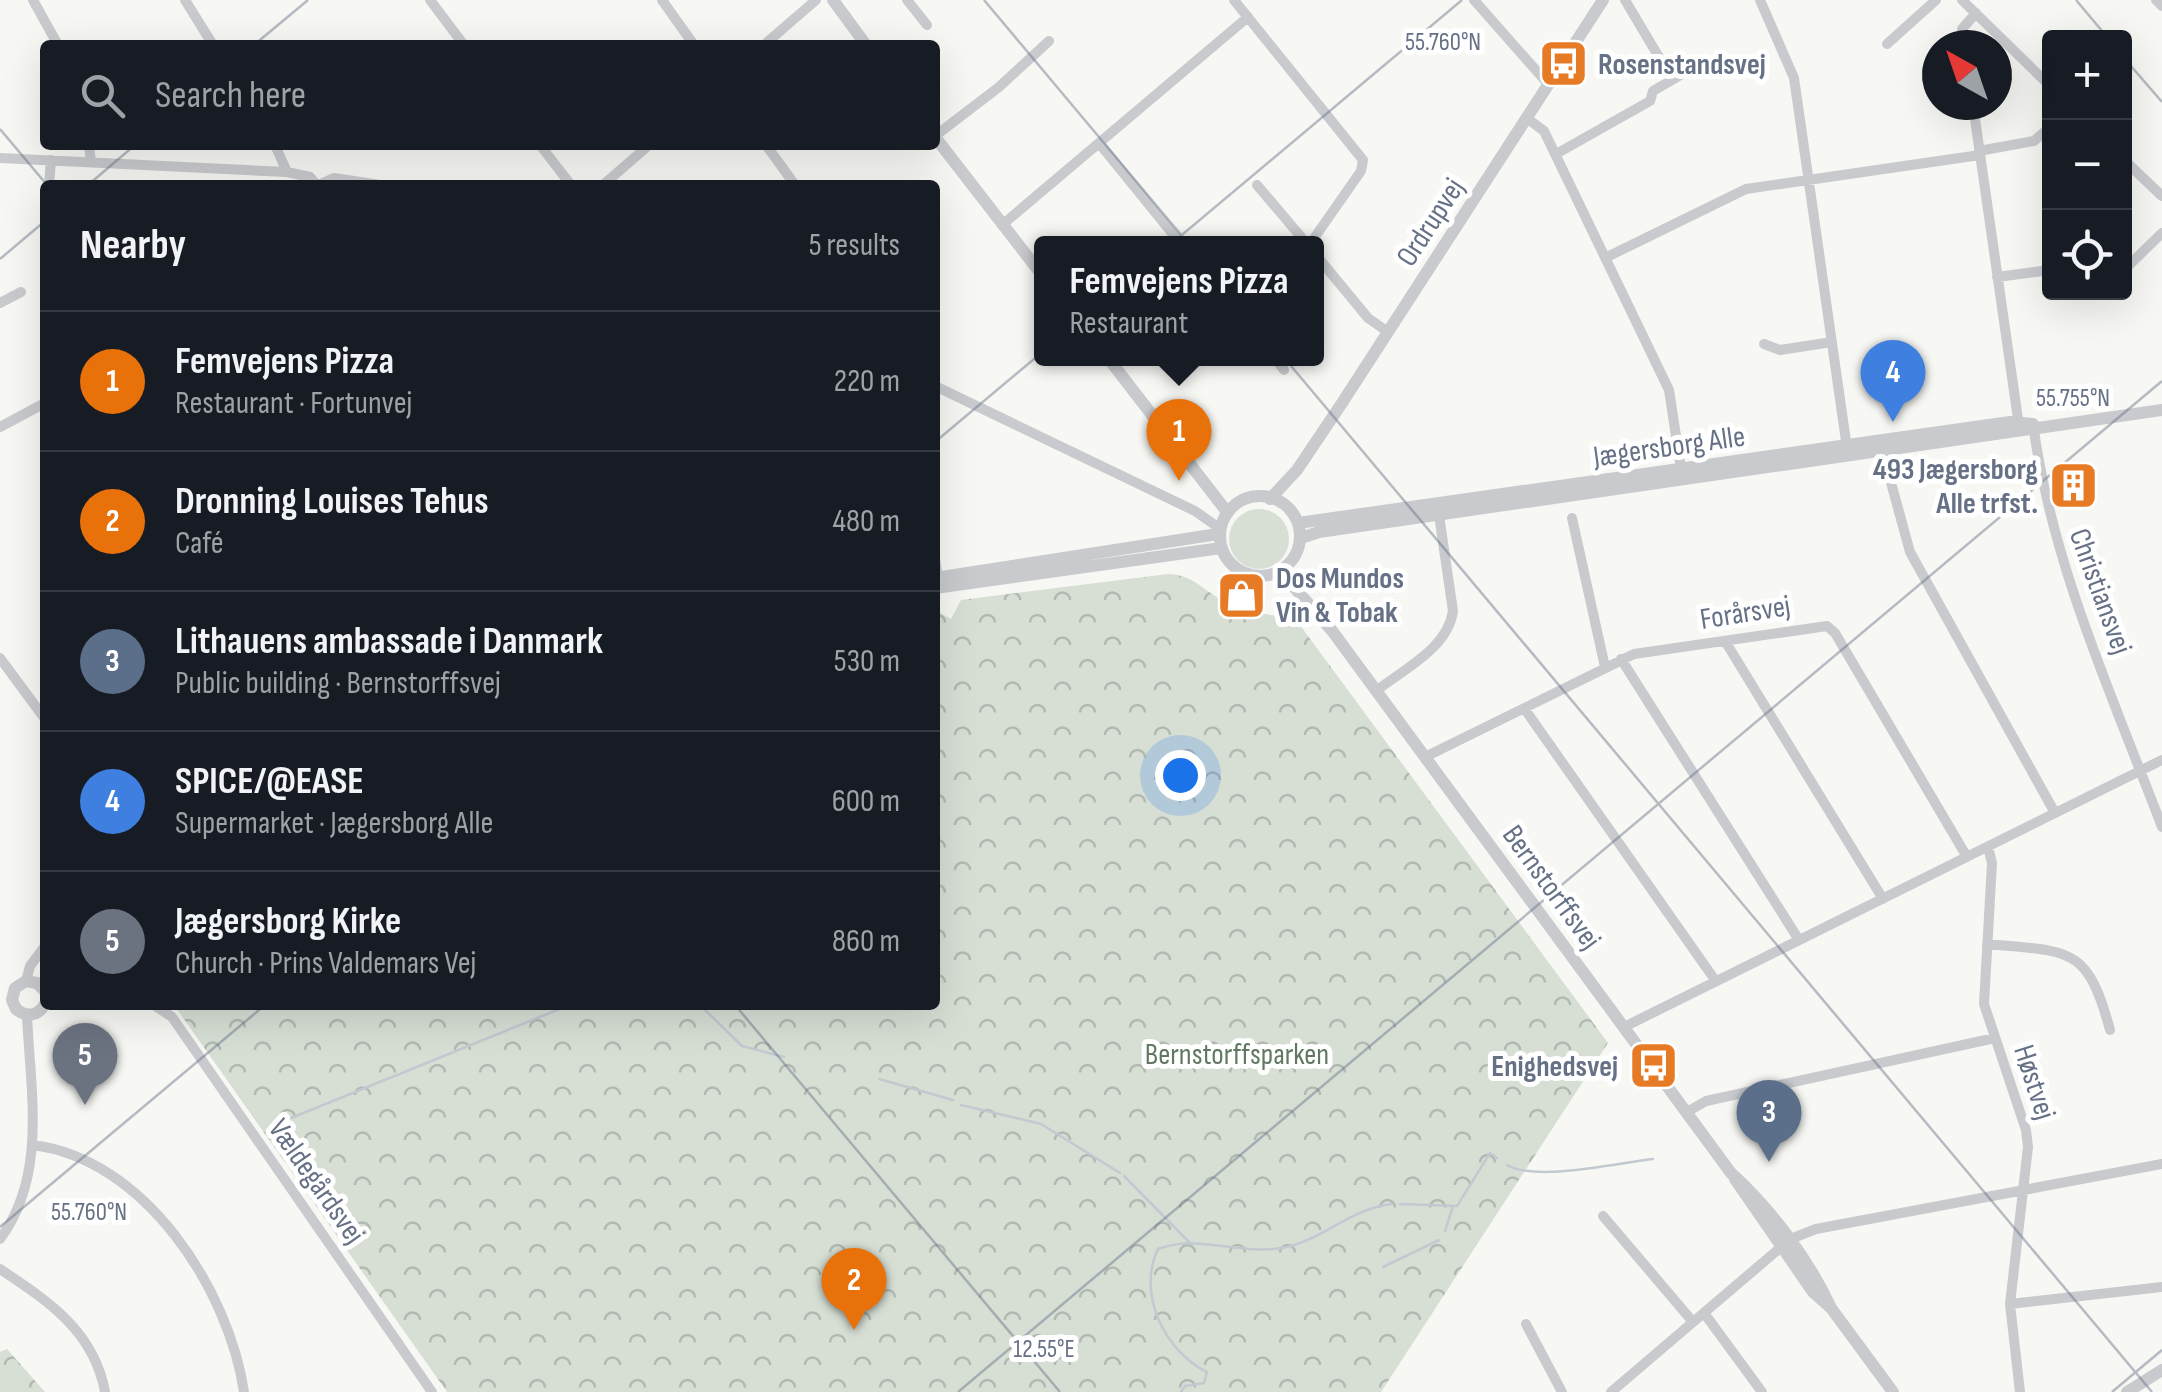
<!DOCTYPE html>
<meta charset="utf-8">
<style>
:root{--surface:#171b24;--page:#20242c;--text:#f1f3f6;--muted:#9ea1a6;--line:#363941;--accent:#7c3aed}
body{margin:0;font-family:"Sofia Sans Condensed",sans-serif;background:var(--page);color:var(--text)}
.controls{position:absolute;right:30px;top:30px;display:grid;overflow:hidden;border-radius:10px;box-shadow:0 10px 40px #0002}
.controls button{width:90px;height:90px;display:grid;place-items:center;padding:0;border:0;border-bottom:2px solid var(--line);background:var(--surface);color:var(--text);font:50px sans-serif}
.compass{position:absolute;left:1922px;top:30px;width:90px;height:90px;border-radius:50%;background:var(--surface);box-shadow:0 10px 40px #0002;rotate:320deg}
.you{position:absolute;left:1180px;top:775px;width:35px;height:35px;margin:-25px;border:8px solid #fff;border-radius:50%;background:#1a73e8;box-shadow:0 0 0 15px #1a73e833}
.badge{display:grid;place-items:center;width:65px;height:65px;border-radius:50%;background:var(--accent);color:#fff;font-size:32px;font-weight:700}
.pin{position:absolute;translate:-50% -82px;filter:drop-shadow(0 2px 5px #0008)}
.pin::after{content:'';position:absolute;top:52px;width:35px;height:30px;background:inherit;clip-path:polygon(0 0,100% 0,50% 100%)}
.popup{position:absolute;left:1034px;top:236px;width:290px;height:130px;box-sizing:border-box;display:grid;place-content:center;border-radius:10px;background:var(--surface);filter:drop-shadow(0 2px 8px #0005);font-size:32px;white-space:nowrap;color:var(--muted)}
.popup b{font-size:38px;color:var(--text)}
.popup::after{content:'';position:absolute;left:50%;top:100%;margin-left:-20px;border:20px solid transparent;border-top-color:var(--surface)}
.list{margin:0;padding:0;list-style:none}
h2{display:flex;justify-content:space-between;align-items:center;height:130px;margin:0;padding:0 40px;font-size:42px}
h2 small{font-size:32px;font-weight:400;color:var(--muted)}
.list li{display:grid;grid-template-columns:65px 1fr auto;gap:30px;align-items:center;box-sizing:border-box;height:140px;padding:0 40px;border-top:2px solid var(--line)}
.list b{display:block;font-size:38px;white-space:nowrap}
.list p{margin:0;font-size:32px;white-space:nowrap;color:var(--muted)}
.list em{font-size:32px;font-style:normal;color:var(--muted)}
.icon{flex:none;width:55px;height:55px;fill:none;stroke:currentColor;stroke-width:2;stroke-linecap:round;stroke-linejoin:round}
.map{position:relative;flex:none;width:2162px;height:1392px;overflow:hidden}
.search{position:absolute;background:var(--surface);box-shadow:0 10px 40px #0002;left:40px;top:40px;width:900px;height:110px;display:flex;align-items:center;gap:25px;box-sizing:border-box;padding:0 35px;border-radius:10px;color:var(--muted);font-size:38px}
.panel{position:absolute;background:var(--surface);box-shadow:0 10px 40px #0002;left:40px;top:180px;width:900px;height:830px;border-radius:10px}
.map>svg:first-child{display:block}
.green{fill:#d7dfd5}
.forest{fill:url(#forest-crowns)}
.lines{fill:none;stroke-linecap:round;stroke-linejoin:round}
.stream{stroke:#c2c9d0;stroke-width:2.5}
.minor{stroke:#c8cace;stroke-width:10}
.tertiary{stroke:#c8cace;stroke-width:12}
.ticks{fill:none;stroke:#667186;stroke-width:2.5;stroke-opacity:0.45}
.labels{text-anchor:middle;stroke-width:10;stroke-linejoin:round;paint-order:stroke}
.poi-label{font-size:30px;font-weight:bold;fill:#667186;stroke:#fff;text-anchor:start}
.street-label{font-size:30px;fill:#667186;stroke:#fff}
.park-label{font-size:30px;fill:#617861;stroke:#fff}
.ticks-label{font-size:25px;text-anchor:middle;fill:#667186;stroke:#fff;stroke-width:10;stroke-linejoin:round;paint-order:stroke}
</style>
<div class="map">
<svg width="2162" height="1392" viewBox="0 0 2162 1392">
<defs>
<pattern id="forest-crowns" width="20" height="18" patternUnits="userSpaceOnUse" patternTransform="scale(2.5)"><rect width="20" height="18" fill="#d7dfd5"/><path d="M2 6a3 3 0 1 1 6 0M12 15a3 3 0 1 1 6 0" fill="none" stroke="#b2b9b2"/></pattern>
</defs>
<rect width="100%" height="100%" fill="#f7f7f4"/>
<path class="green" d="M1229 539a30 30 0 1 1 60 0a30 30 0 1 1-60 0Z"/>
<path class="forest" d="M1168,574C1191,575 1199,586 1217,597C1241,611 1266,616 1294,617L1608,1043L1381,1392H447L174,1005H935V610L951,619L961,600Z
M7,1349L45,1392H0V1352Z"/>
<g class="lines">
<path class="stream" d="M700,1005L742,1046L784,1057
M879,1079L953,1100
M961,1105L1041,1124L1120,1173
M291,1118L562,1008
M1507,1165C1536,1182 1617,1163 1653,1159
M1124,1176L1189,1242
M1400,1204L1457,1206L1490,1153L1497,1158
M1445,1231L1453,1206
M1383,1267L1439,1240
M1181,1392L1185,1386L1204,1383L1207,1372C1166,1352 1136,1295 1158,1249C1196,1234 1241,1255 1282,1248C1322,1241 1351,1208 1392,1204"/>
<path class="minor" d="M33,0L58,45
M185,0L213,45
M430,0L464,45
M662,0L694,45
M907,0L927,25
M1234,0L1363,160L1361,171L1310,244
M1474,0L1549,85
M1625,0L1663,64
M1760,0L1794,78L1847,448
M1962,0L2050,86
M2156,0L2162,6
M1887,44L1936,0
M764,45L816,0
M1964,45L1962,29L1976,13
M1973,105L2019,426
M1528,119L1544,131L1669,390L1682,475
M935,136L999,87L1049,41
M1099,143L1181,244
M89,145L91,162
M275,145L287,172
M540,145L571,185
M766,145L795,185
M1979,151L2034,141L2050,127
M1556,154L1650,101L1653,91L1684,73
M0,158L287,172L310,177L317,185
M2124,160L2162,196
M49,185L51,160
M318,185L334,178L380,185
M603,185L649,145
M1257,185L1307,244
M1002,225L1248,17
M1316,255L1368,318L1388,332
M1607,257L1746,189L1980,155
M2124,270L2162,233
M1997,277L2050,270
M0,303L21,292
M1764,344L1780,350L1832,342
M1275,358L1284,370
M935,386L1195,511L1219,528
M2033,424C2052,565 2112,695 2162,827
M0,427L45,403
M1881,446L1910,552L2055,813
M1572,518L1605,667
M935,559L938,577
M1725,641L1883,899
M0,658L45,719
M1621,659L1799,940
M1376,691C1404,669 1448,648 1453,611L1438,508
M1524,708L1715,980
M1425,757L1634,654L1827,626L1835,633L1967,857
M1988,847L1992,863L1984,1004L2026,1130L2028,1147L2010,1304L2020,1392
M1987,944C2069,952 2087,944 2110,1030
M26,981L30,966L45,946
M154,1005L172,1017L432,1392
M1624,1027L2162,760
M1687,1112L1706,1101L1995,1038
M32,1145C145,1158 229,1290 244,1392
M1603,1216L1693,1322
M0,1239C48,1175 30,1089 27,1015
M1788,1240L1816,1229L2162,1164
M0,1269C48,1301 94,1331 105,1392
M2010,1304L2162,1287
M1704,1313L1762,1392
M1526,1324L1562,1392
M1611,1392L1780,1248"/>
<path class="tertiary" d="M833,0L866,45
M935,137L1042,275
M1108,358L1227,512
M1220 536a40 40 0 1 1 80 0a40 40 0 1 1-80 0Z
M1270,499L1297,470L1342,403L1603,0
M1298,523L2010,422L2033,424
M1301,538L1319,532L2162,410
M1280,571L1333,632L1731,1173C1770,1208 1809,1260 1831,1308
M935,578L1218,534
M935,588L1221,548
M45,991L37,983L26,981L15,988L12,1000L16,1009C27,1018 38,1016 45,1004
M1735,1179L1813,1292L1831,1308L1893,1392
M2127,1392L2162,1370"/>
</g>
<path class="ticks" d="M984,0L2152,1392M2076,0L2108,38M254,45L308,0M2124,58L2162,102M0,129L47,185M88,185L135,145M0,259L45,221M935,442L1462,0M735,1005L1060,1392M0,1227L265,1005M958,1392L2162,381M2112,1392L2162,1350"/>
<defs>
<symbol id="bus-square" viewBox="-11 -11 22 22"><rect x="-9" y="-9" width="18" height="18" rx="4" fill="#e77b25" stroke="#fff"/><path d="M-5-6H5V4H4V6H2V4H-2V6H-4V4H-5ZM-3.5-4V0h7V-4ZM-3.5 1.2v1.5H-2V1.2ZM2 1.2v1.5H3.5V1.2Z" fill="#fff"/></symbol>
<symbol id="building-square" viewBox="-11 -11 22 22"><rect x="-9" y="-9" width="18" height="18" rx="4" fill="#e77b25" stroke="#fff"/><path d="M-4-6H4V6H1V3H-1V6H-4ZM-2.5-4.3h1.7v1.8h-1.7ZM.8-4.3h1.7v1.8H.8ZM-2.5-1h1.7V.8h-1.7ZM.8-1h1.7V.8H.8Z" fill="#fff"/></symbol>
<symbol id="shop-square" viewBox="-11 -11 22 22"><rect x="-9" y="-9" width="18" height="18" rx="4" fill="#e77b25" stroke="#fff"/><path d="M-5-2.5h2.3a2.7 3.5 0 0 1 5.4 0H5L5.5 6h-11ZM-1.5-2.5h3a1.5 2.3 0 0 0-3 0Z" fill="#fff"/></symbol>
</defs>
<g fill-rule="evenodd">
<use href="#bus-square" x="1536" y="36" width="55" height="55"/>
<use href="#building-square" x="2046" y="458" width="55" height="55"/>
<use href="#shop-square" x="1214" y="568" width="55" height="55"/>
<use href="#bus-square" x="1626" y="1038" width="55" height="55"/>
</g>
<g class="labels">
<g class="poi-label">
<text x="1598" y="74">Rosenstandsvej</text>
<text x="2038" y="479" text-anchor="end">493 Jægersborg<tspan x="2038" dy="34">Alle trfst.</tspan></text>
<text x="1276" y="588">Dos Mundos<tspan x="1276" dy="34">Vin &amp; Tobak</tspan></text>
<text x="1618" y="1076" text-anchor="end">Enighedsvej</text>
</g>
<g class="street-label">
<text transform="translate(1430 222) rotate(-57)" y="10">Ordrupvej</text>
<text transform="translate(1669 446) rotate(-8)" y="10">Jægersborg Alle</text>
<text transform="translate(2101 591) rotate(70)" y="10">Christiansvej</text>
<text transform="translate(1745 612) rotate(-9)" y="10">Forårsvej</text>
<text transform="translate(1552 887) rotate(54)" y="10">Bernstorffsvej</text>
<text transform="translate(2035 1082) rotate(72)" y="10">Høstvej</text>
<text transform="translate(317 1181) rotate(55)" y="10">Vældegårdsvej</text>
</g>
<g class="park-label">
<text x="1237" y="1064">Bernstorffsparken</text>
</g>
</g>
<g class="ticks-label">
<text x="1443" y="50">55.760°N</text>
<text x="2073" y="406">55.755°N</text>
<text x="89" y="1220">55.760°N</text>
<text x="1044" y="1357">12.55°E</text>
</g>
</svg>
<div class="controls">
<button>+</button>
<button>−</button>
<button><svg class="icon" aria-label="locate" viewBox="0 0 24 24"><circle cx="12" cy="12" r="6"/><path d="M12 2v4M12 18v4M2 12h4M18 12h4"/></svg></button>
</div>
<svg class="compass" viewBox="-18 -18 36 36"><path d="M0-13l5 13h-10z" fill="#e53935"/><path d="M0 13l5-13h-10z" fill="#9ea1a6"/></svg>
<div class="you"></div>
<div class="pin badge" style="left:1179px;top:481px;background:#e8710a">1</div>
<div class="popup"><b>Femvejens Pizza</b>Restaurant</div>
<div class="pin badge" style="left:854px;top:1330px;background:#e8710a">2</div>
<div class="pin badge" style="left:1769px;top:1162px;background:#5c6f8a">3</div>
<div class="pin badge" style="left:1893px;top:422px;background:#3f7fe0">4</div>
<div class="pin badge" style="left:85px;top:1105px;background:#6b7280">5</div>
<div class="search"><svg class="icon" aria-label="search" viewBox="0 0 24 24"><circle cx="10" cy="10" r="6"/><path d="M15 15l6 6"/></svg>Search here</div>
<section class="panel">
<h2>Nearby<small>5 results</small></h2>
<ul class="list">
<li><span class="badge" style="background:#e8710a">1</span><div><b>Femvejens Pizza</b><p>Restaurant · Fortunvej</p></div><em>220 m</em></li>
<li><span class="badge" style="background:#e8710a">2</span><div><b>Dronning Louises Tehus</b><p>Café</p></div><em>480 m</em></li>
<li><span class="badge" style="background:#5c6f8a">3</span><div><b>Lithauens ambassade i Danmark</b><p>Public building · Bernstorffsvej</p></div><em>530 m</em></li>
<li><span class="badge" style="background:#3f7fe0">4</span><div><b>SPICE/@EASE</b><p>Supermarket · Jægersborg Alle</p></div><em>600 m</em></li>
<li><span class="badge" style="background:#6b7280">5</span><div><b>Jægersborg Kirke</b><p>Church · Prins Valdemars Vej</p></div><em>860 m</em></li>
</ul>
</section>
</div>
